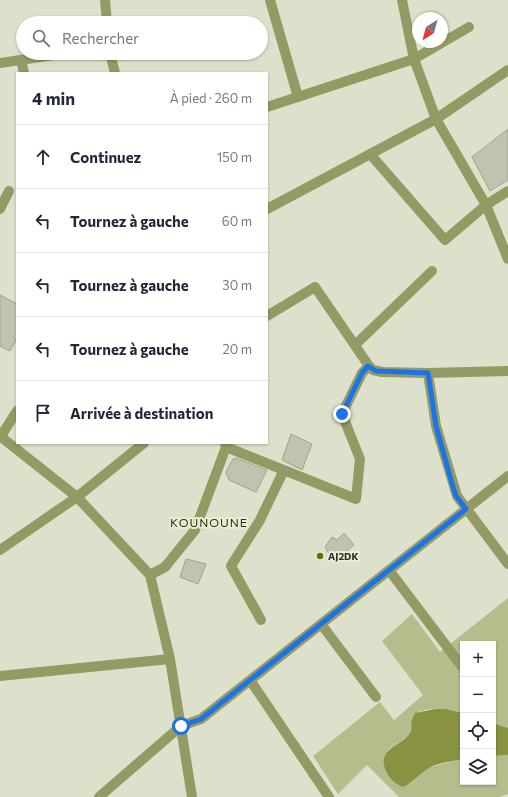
<!DOCTYPE html>
<html lang="fr">
<meta charset="utf-8">
<style>
:root{--surface:#fff;--page:#f6f6f7;--text:#1f2937;--muted:#747a83;--line:#e0e1e3}
body{margin:0;font-family:Commissioner,sans-serif;background:var(--page);color:var(--text)}
.controls{position:absolute;right:12px;bottom:12px;display:grid;overflow:hidden;border-radius:0px;box-shadow:0 1px 3px #0004}
.controls button{width:36px;height:36px;display:grid;place-items:center;padding:0;border:0;border-bottom:1px solid var(--line);background:var(--surface);color:var(--text);font:20px sans-serif}
.compass{position:absolute;left:412px;top:12px;width:36px;height:36px;border-radius:50%;background:var(--surface);box-shadow:0 1px 3px #0004;rotate:216deg}
.stop{position:absolute;width:12px;height:12px;margin:-9px;border:3px solid #1a73e8;border-radius:50%;background:#fff}
.stop.end{background:#1a73e8;border-color:#fff;box-shadow:0 1px 4px #0008}
.list{margin:0;padding:0;list-style:none}
h2{display:flex;justify-content:space-between;align-items:center;height:52px;margin:0;padding:0 16px;font-size:17px}
h2 small{font-size:13px;font-weight:400;color:var(--muted)}
.list li{display:grid;grid-template-columns:26px 1fr auto;gap:12px;align-items:center;box-sizing:border-box;height:64px;padding:0 16px;border-top:1px solid var(--line)}
.list b{display:block;font-size:15px;white-space:nowrap}
.list em{font-size:13px;font-style:normal;color:var(--muted)}
.icon{flex:none;width:22px;height:22px;fill:none;stroke:currentColor;stroke-width:2;stroke-linecap:round;stroke-linejoin:round}
.map{position:relative;flex:none;width:508px;height:797px;overflow:hidden}
.search{position:absolute;background:var(--surface);box-shadow:0 1px 3px #0004;left:16px;top:16px;width:252px;height:44px;display:flex;align-items:center;gap:10px;box-sizing:border-box;padding:0 14px;border-radius:22px;color:var(--muted);font-size:15px}
.panel{position:absolute;background:var(--surface);box-shadow:0 1px 3px #0004;left:16px;top:72px;width:252px;height:372px;border-radius:0px}
.map>svg:first-child{display:block}
.green{fill:#b6bd8c}
.water{fill:#899241}
.building{fill:#c0c3ae;stroke:#9fa38e}
.lines{fill:none;stroke-linecap:round;stroke-linejoin:round}
.minor{stroke:#939a64;stroke-width:10}
.tertiary{stroke:#939a64;stroke-width:10}
.route{stroke:#1a73e8;stroke-width:5}
.poi-dot{fill:#656d12;stroke:#eaeed8;stroke-width:1.5}
.labels{text-anchor:middle;stroke-width:4;stroke-linejoin:round;paint-order:stroke}
.poi-label{font-size:10px;font-weight:bold;fill:#2c2d25;stroke:#eaeed8;text-anchor:start}
.quarter-label{font-size:12px;letter-spacing:1px;fill:#2f330a;stroke:#eaeed8}
</style>
<div class="map">
<svg width="508" height="797" viewBox="0 0 508 797">
<rect width="100%" height="100%" fill="#dde1cb"/>
<path class="green" d="M508,598V728L493,723V644H463V713C447,709 431,706 416,713L411,731L408,736L389,749L384,757V766L409,785L422,773L430,767L463,759V782H493V756L508,755V794L499,797H399L367,765L338,794L313,756L380,702L394,720L423,695L382,641L412,614L440,652Z"/>
<path class="water" d="M435,709H446L463,713V759C452,762 439,762 429,768C419,774 413,783 403,787C395,784 389,778 386,771C373,743 418,745 411,722L415,713Z
M493,723L508,728V755L493,756Z"/>
<path class="building" d="M508,129V180L490,191L472,157Z
M0,295L17,304V338L10,351L0,346Z
M291,434L312,444L302,470L282,460Z
M236,458L267,470L256,492L229,480L226,472L233,459Z
M344,533L354,545L334,562L325,547L332,537L337,540Z
M186,559L206,564L198,584L180,577Z"/>
<g class="lines">
<path class="minor" d="M270,0L298,97
M402,0L414,59L436,119L486,205L508,259
M21,60L24,73
M0,63L67,53
M267,107L414,59L469,27
M370,154L445,240L486,205L508,191
M0,209L9,191
M267,209L436,119L508,70
M267,316L315,287L369,366L373,370L382,372L428,373L508,371
M355,345L432,271
M428,373L436,426L457,496L508,564
M0,436L77,497L150,575L170,659L192,797
M1,436L17,411
M226,447L356,499L360,459L342,414L362,373L369,366
M0,550L77,497L144,443
M389,570L463,668
M150,575L165,567L195,530L226,447L225,443
M261,620L231,566L260,520L284,470
M321,624L376,697
M0,676L170,659
M250,680L329,797
M99,797L181,726L201,719L508,476"/>
<path class="tertiary" d="M105,0L107,23
M110,53L115,73"/>
</g>
<g class="lines">
<path class="route" d="M181,726L201,719L466,509L456,496L453,487L436,426L428,373L376,371L368,366L362,373L342,414"/>
</g>
<circle class="poi-dot" cx="320" cy="556" r="4"/>
<g class="labels">
<g class="poi-label">
<text x="328" y="560">AJ2DK</text>
</g>
<g class="quarter-label">
<text x="209" y="527">KOUNOUNE</text>
</g>
</g>
</svg>
<div class="controls">
<button>+</button>
<button>−</button>
<button><svg class="icon" aria-label="locate" viewBox="0 0 24 24"><circle cx="12" cy="12" r="6"/><path d="M12 2v4M12 18v4M2 12h4M18 12h4"/></svg></button>
<button><svg class="icon" aria-label="layers" viewBox="0 0 24 24"><path d="M12 4l9 5-9 5-9-5zM3 14l9 5 9-5"/></svg></button>
</div>
<svg class="compass" viewBox="-18 -18 36 36"><path d="M0-13l5 13h-10z" fill="#e53935"/><path d="M0 13l5-13h-10z" fill="#747a83"/></svg>
<div class="stop" style="left:181px;top:726px"></div>
<div class="stop end" style="left:342px;top:414px"></div>
<div class="search"><svg class="icon" aria-label="search" viewBox="0 0 24 24"><circle cx="10" cy="10" r="6"/><path d="M15 15l6 6"/></svg>Rechercher</div>
<section class="panel">
<h2>4 min<small>À pied · 260 m</small></h2>
<ul class="list">
<li><svg class="icon" aria-label="ahead" viewBox="0 0 24 24"><path d="M12 20V5M6 11l6-6 6 6"/></svg><div><b>Continuez</b></div><em>150 m</em></li>
<li><svg class="icon" aria-label="left" viewBox="0 0 24 24"><path d="M17 20v-9H6M10 6l-5 5 5 5"/></svg><div><b>Tournez à gauche</b></div><em>60 m</em></li>
<li><svg class="icon" aria-label="left" viewBox="0 0 24 24"><path d="M17 20v-9H6M10 6l-5 5 5 5"/></svg><div><b>Tournez à gauche</b></div><em>30 m</em></li>
<li><svg class="icon" aria-label="left" viewBox="0 0 24 24"><path d="M17 20v-9H6M10 6l-5 5 5 5"/></svg><div><b>Tournez à gauche</b></div><em>20 m</em></li>
<li><svg class="icon" aria-label="arrive" viewBox="0 0 24 24"><path d="M6 21V4h12l-3 4 3 4H6"/></svg><div><b>Arrivée à destination</b></div></li>
</ul>
</section>
</div>
